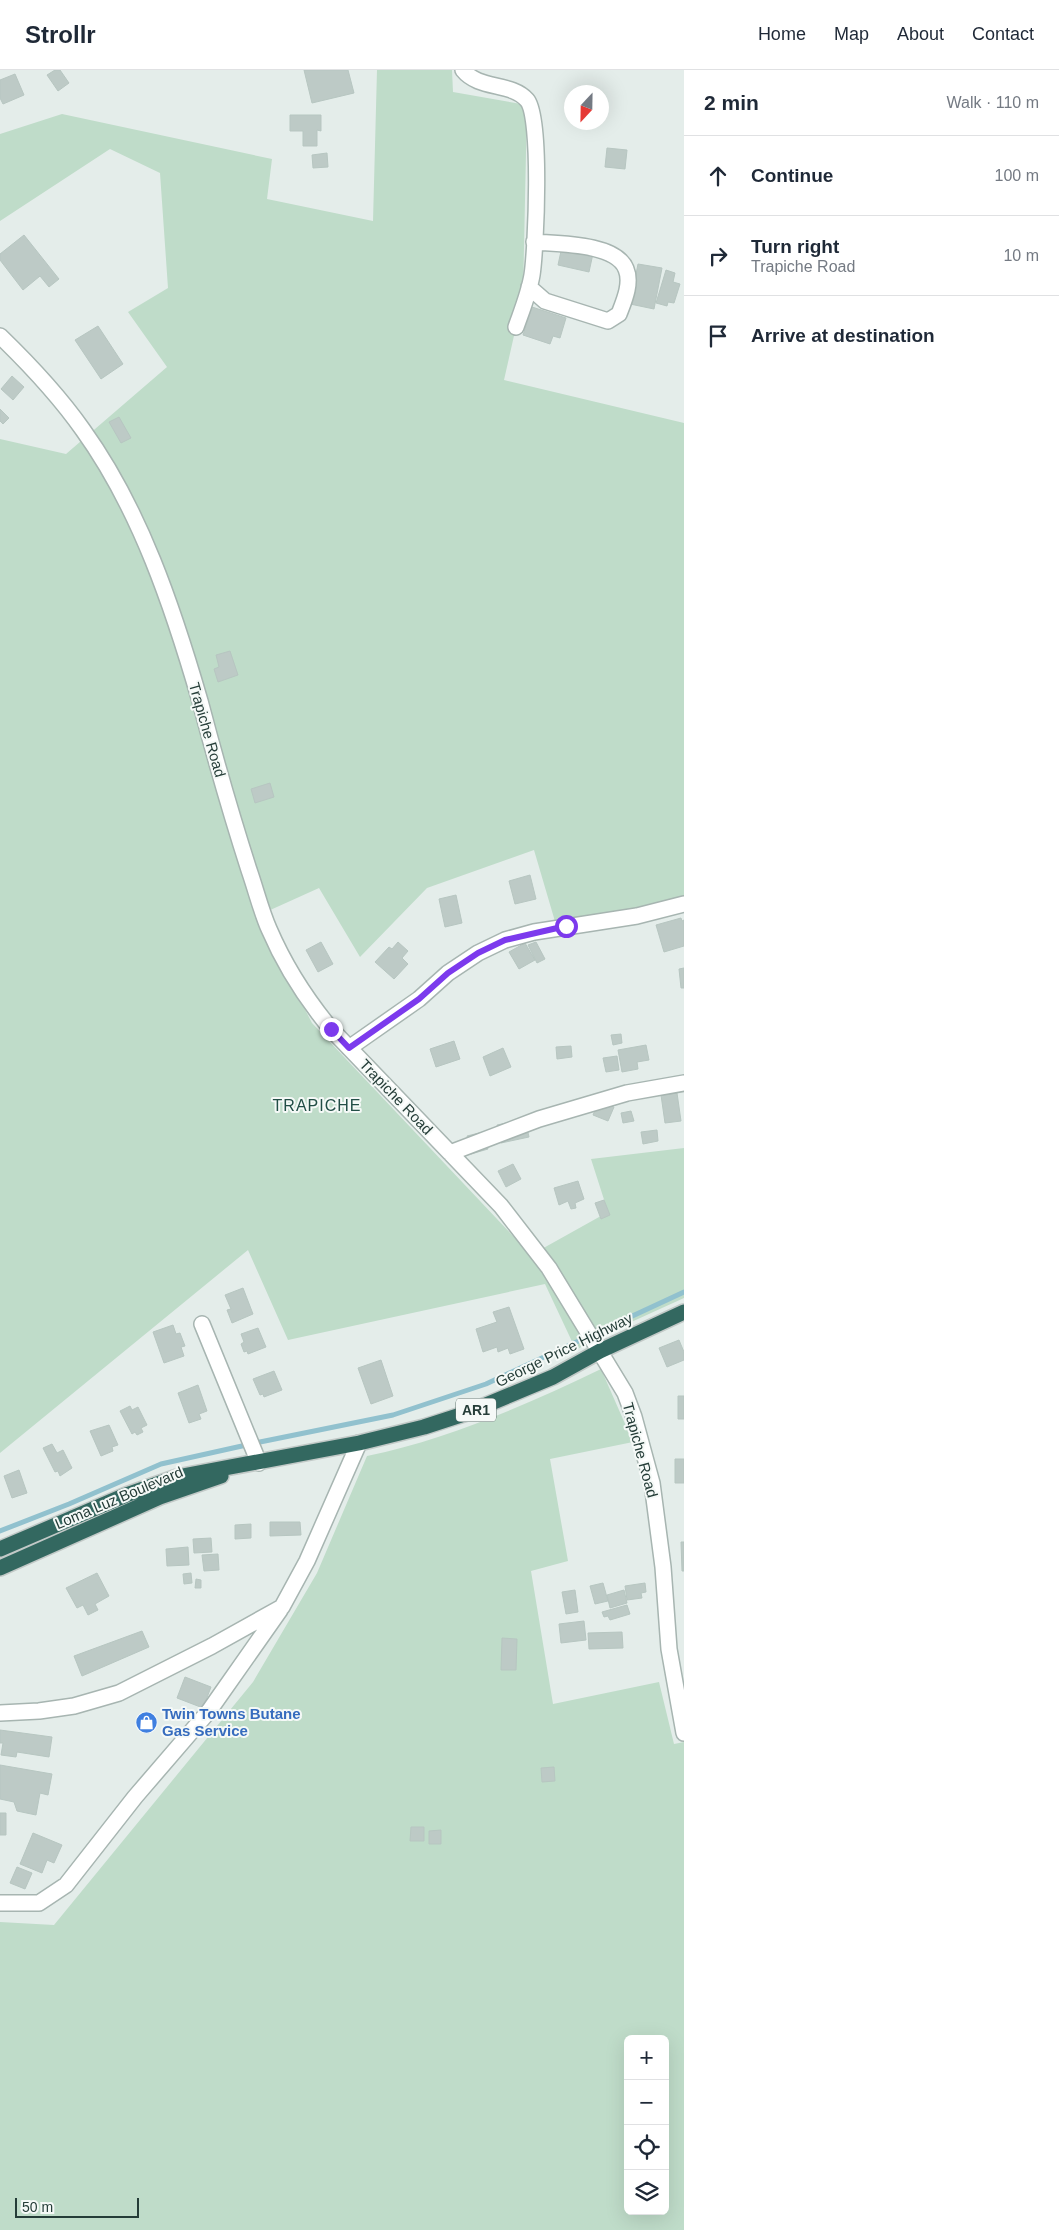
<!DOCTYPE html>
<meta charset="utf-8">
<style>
:root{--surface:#fff;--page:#f2f2f3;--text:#1f2937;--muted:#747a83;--line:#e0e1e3}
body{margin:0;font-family:Arial,sans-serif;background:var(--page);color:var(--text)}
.controls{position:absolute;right:15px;bottom:15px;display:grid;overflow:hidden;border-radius:8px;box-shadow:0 5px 20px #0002}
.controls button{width:45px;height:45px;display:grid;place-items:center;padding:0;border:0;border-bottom:1px solid var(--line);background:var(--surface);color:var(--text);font:25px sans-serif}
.compass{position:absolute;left:564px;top:15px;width:45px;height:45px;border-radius:50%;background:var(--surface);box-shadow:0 5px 20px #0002;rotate:202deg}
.scale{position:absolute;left:15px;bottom:12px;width:124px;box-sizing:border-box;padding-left:5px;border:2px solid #253d38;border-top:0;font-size:14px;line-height:18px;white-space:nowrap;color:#253d38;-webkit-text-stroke:4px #f5f9f7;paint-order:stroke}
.stop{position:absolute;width:15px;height:15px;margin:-11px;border:4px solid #7c3aed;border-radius:50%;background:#fff}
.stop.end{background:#7c3aed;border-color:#fff;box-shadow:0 1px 5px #0008}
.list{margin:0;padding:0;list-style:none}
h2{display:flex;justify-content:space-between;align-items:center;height:65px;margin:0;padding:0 20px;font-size:21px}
h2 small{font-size:16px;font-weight:400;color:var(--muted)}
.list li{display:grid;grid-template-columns:32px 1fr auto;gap:15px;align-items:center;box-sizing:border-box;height:80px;padding:0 20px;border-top:1px solid var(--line)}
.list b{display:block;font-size:19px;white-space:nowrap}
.list p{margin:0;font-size:16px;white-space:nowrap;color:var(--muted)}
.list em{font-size:16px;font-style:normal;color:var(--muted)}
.icon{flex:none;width:28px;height:28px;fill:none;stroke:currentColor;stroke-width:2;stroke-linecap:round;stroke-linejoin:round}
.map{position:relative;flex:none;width:684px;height:2160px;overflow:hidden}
header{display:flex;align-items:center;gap:30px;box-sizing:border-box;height:70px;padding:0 25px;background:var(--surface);border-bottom:1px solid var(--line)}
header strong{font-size:24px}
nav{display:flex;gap:28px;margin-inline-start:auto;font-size:18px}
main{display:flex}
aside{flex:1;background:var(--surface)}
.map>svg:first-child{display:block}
.green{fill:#bfdcc9;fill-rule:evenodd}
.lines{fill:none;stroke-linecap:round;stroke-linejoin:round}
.stream{stroke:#91c1ce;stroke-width:5}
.building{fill:#bdcac6;stroke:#b7c6c1}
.minor-casing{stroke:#a7b5b1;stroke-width:18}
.highway-casing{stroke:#c2c9c7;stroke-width:18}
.minor{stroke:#fff;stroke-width:15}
.highway{stroke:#336860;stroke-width:15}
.route{stroke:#7c3aed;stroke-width:6}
.labels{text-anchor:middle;stroke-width:4;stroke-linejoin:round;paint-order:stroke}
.shield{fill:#f5f9f7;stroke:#637571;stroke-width:1}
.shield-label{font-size:14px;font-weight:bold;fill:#253d38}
.street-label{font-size:15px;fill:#253d38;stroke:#f5f9f7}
.shop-label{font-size:15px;font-weight:bold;fill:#366cbe;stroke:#f5f9f7;text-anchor:start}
.neighbourhood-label{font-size:16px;letter-spacing:1px;fill:#224e46;stroke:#f5f9f7}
</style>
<header>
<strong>Strollr</strong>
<nav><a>Home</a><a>Map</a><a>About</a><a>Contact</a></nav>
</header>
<main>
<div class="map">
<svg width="684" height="2160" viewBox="0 0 684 2160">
<rect width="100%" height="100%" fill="#e4edea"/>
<path class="green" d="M377,0H452L453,22L527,35L523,226L504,310L684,353V838L559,865L534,780L427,818L360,887L319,818L257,846L312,953L531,1185L608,1142L591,1089L684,1078V1228L605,1264L576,1280L545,1214L288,1270L248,1180L0,1383V369L66,384L167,297L128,242L168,218L160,103L110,79L0,151V64L62,44L272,89L267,129L373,151Z
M601,1299L633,1372L550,1389L568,1491L531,1501L553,1634L659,1612L674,1674L684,1672V2160H0V1852L54,1855L253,1612L317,1503L367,1386C449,1369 526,1335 601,1299ZM628,1969H665V2141H628Z"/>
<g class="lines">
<path class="stream" d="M0,1461L69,1434L161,1394L260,1372L393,1345L486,1314L684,1222"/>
</g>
<path class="building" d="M55,0H60L69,13L58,21L47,5Z
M304,0H348L354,23L312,33Z
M15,4L24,25L3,34L0,28V10Z
M290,45H321V61L317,60V76H303V61H290Z
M607,78L627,80L625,99L605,97Z
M327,83L328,97L313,98L312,85Z
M24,165L59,209L49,217L40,206L23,220L0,190V184Z
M563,172L594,179L589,202L558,195Z
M638,194L662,198L654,239L630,234Z
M666,200L675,203L673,212L680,214L674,233L668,232L667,236L656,233Z
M532,237L566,248L560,268L553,266L550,274L523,265Z
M98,256L123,294L101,309L75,270Z
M12,306L24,317L13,330L1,319Z
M0,339L9,348L3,354L0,351Z
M119,347L131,368L121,373L109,352Z
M230,581L238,605L218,612L214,599L219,597L216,585Z
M270,713L274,727L255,733L251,719Z
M530,805L536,829L515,834L509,811Z
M456,825L462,853L445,857L439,829Z
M681,848L682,851L684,850V876L664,882L656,855Z
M321,872L333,894L318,902L306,880Z
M398,872L408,881L402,888L408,894L394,909L375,892L389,877L392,879Z
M536,872L545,889L537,893L528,875Z
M525,873L535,890L519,899L509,882Z
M684,898V918H681L679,899Z
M621,964L622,973L613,975L611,965Z
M454,971L460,989L436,997L430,979Z
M646,975L649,990L637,992L638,999L622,1002L618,980Z
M571,976L572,987L557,989L556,977Z
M503,978L511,997L490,1006L483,987Z
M617,986L619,1000L606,1002L603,988Z
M677,1023L681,1051L665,1053L661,1025Z
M599,1031L614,1037L608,1051L593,1045Z
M631,1041L634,1051L623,1053L621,1043Z
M525,1049L529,1067L501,1073L497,1055Z
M657,1060L658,1071L643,1074L641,1062Z
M483,1062L488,1079L471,1084L467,1066Z
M513,1094L521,1109L506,1117L498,1101Z
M578,1111L584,1129L575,1133L576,1138L571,1139L568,1131L559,1135L554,1118Z
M604,1130L610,1145L601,1149L595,1133Z
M243,1218L253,1244L232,1253L227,1240L231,1239L225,1225Z
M509,1237L524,1279L510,1284L508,1278L498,1282L497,1277L483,1282L476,1259L497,1252L493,1242Z
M173,1255L176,1264L180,1263L185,1276L181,1277L184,1286L164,1293L153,1262Z
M258,1258L266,1277L248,1284L247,1281L244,1282L241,1274L244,1272L241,1264Z
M679,1270L684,1282V1290L667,1297L659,1278Z
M381,1290L393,1326L371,1334L358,1298Z
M274,1301L282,1320L264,1327L263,1324L260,1325L253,1309Z
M198,1315L207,1341L199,1344L201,1349L189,1353L178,1323Z
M678,1326H684V1349H678Z
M130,1336L132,1340L138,1337L147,1355L141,1358L143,1362L137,1365L135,1362L132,1364L120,1341Z
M109,1355L118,1375L112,1377L113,1381L101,1386L90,1361Z
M52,1374L57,1383L63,1380L72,1398L60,1406L58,1401L55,1402L43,1378Z
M675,1389H684V1413H675Z
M19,1400L27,1423L12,1428L4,1406Z
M270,1452H300L301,1465L270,1466Z
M251,1454V1468L235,1469V1455Z
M211,1468L212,1482L194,1483L193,1469Z
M681,1472H684V1501H682Z
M188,1477L189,1495L167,1496L166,1479Z
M218,1484L219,1500L204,1501L202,1485Z
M97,1503L109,1526L95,1534L98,1540L88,1545L83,1535L77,1538L66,1518Z
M191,1503L192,1513L184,1514L183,1504Z
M196,1509L201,1510V1518H195Z
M603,1513L608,1531L595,1534L590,1516Z
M645,1513L646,1522L641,1523L642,1528L627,1530L625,1516Z
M575,1520L578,1542L566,1544L562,1522Z
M624,1520L627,1533L610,1538L607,1525Z
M627,1535L630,1544L610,1550L608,1546L604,1547L602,1542Z
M584,1551L586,1570L561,1573L559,1554Z
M142,1561L149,1577L82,1606L74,1586Z
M622,1562L623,1578L589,1579L588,1563Z
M502,1568L517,1569L516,1600H501Z
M185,1607L211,1617L203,1638L177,1628Z
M152,1646L155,1650L140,1660L137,1656Z
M0,1660L52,1667L49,1687L17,1682L16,1687L1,1685L3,1673H0Z
M0,1695L52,1704L48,1725L40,1723L36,1745L17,1741L14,1732L0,1729Z
M554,1697L555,1711L542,1712L541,1698Z
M0,1743H6V1765H0Z
M411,1757H424V1771H410Z
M441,1760V1774H429V1761Z
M33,1763L62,1775L54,1793L47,1790L42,1803L20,1794Z
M17,1797L32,1803L25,1819L10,1813Z"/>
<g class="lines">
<defs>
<path id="minor" d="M463,0C479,20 511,12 527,30C542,47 536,179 532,205C529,223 522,240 516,257
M529,217L545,231L608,251L619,244C624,231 632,213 626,199C616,173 557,174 534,172
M0,266C30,295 59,326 83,360C140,439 173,538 200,631C215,688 231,744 249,800C256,820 261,841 269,859C284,894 307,930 331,959L501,1136L549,1198L625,1323L634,1347L652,1413L663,1497L669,1579L684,1663
M349,978L419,929L448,903L478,883L505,870L534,862L637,846L684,834
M450,1083L539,1049L627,1023L684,1013
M202,1254L259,1393
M0,1643L39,1641L74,1636L119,1623L212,1576L282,1537L307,1491L359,1373
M0,1833H39L66,1815L135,1727L209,1641L280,1540"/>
<path id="highway" d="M0,1479L126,1425L177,1407L359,1373L424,1357L467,1343L553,1307L600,1281L684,1242
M0,1498L160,1427L221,1406"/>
</defs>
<use href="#minor" class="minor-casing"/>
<use href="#highway" class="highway-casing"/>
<use href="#minor" class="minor"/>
<use href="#highway" class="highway"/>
</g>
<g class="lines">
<path class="route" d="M331,959L349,978L419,929L448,903L478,883L505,870L566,856"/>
</g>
<defs>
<symbol id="shop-disc" viewBox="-11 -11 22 22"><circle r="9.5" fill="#3f7fe0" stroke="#f5f9f7"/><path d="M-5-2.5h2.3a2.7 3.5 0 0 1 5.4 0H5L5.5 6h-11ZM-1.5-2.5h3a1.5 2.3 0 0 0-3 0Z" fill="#fff"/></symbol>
</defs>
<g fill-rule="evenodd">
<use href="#shop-disc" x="134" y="1640" width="25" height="25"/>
</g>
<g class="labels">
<rect class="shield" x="456" y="1328.5" width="40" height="23" rx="4"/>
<g class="shield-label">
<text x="476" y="1345">AR1</text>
</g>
<g class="street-label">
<text transform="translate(207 660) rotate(74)" y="5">Trapiche Road</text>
<text transform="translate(396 1027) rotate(46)" y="5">Trapiche Road</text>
<text transform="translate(564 1280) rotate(-26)" y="5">George Price Highway</text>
<text transform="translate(640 1380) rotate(75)" y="5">Trapiche Road</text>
<text transform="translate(119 1428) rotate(-23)" y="5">Loma Luz Boulevard</text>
</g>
<g class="shop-label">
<text x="162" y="1649">Twin Towns Butane<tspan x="162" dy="17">Gas Service</tspan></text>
</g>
<g class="neighbourhood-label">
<text x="317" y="1041">TRAPICHE</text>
</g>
</g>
</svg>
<div class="controls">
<button>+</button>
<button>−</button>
<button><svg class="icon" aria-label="locate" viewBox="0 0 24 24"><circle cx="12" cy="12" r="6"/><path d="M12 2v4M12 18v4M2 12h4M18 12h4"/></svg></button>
<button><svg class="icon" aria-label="layers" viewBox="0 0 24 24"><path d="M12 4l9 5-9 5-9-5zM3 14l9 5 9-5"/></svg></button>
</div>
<svg class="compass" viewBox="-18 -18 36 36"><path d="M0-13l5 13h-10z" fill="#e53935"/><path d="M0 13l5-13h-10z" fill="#747a83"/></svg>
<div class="scale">50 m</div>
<div class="stop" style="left:566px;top:856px"></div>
<div class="stop end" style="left:331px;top:959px"></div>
</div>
<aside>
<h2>2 min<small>Walk · 110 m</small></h2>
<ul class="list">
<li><svg class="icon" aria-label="ahead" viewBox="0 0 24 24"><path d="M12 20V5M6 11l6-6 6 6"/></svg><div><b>Continue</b></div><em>100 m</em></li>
<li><svg class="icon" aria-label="right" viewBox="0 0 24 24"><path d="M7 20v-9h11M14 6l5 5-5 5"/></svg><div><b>Turn right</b><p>Trapiche Road</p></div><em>10 m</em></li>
<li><svg class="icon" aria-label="arrive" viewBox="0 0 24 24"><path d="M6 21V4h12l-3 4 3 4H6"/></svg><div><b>Arrive at destination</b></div></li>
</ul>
</aside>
</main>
